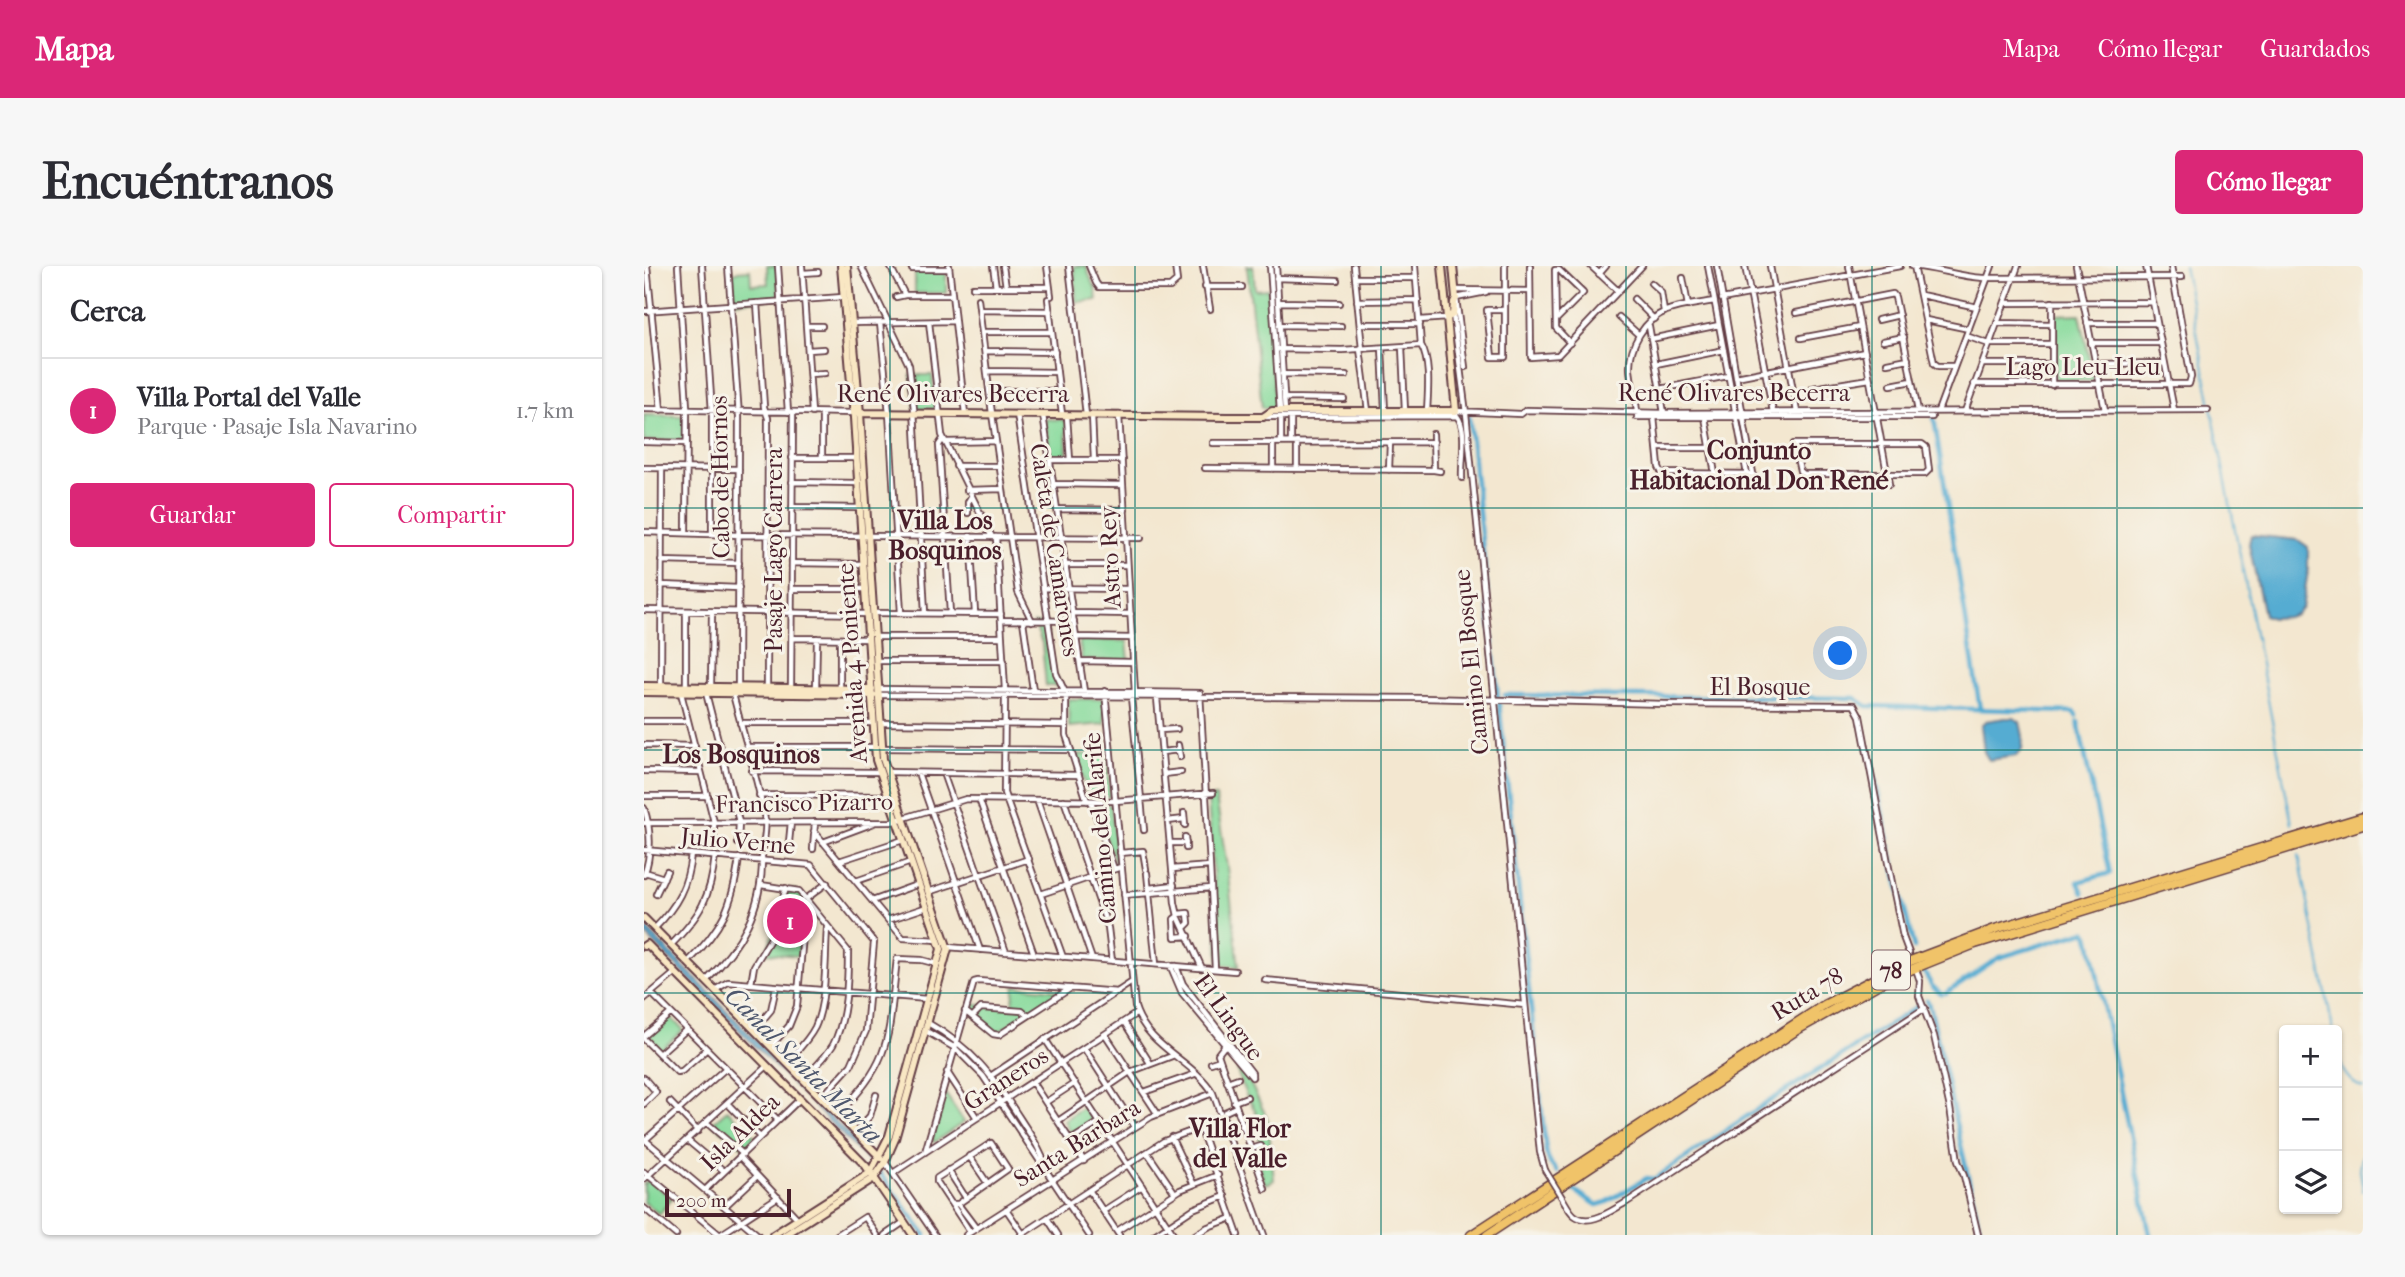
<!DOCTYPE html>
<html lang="es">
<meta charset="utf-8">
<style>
:root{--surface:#fff;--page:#f7f7f7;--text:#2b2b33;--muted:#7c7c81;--line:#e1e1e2;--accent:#db2777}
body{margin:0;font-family:"IM FELL French Canon",serif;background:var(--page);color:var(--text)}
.controls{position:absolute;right:21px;bottom:21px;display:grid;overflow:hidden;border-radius:7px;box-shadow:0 2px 5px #0004}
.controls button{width:63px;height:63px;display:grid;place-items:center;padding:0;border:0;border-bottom:2px solid var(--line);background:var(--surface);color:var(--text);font:35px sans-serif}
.scale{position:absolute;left:21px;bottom:18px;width:126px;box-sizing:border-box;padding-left:7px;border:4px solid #4a1f2b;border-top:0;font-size:19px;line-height:24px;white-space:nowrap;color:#4a1f2b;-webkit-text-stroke:5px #f7f3e8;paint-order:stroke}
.you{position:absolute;left:1197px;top:388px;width:24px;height:24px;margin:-18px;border:5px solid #fff;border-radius:50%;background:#1a73e8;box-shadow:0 0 0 10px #1a73e833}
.badge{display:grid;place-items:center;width:46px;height:46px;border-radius:50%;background:var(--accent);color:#fff;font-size:23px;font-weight:700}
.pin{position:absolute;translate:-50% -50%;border:4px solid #fff;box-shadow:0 2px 7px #0006}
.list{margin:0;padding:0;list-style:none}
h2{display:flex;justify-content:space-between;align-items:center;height:91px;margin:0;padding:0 28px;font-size:30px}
h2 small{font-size:23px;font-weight:400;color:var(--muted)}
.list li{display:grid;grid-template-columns:46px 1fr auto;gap:21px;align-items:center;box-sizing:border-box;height:105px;padding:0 28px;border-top:2px solid var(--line)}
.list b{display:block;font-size:26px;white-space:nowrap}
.list p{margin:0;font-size:23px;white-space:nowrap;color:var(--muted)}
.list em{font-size:23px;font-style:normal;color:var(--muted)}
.actions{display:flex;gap:14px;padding:21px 28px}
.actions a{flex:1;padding:16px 0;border:2px solid var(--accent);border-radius:7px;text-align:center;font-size:24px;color:var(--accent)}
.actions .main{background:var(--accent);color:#fff}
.icon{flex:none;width:38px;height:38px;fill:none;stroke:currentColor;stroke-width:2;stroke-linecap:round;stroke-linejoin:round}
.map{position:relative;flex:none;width:1719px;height:969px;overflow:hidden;border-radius:7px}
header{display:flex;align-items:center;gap:42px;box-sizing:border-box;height:98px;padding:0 35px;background:var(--accent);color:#fff}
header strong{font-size:33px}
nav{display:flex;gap:38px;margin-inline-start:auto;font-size:24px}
.intro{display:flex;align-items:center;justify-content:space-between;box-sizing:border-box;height:168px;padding:0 42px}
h1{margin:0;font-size:49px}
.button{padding:18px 32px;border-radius:7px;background:var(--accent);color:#fff;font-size:24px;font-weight:700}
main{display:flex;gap:42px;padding:0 42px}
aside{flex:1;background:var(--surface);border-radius:7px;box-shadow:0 2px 5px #0004}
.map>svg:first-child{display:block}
.green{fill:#86da9b;stroke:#687c63;stroke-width:2}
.water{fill:#55acd2;stroke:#50667e;stroke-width:2}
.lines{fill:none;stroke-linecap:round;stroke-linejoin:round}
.stream{stroke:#55acd2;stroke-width:2}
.canal{stroke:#55acd2;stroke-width:4.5}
.street-casing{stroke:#633d44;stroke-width:8}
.secondary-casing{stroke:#633d44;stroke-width:10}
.highway-casing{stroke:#633d44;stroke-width:11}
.street{stroke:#fff;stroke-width:4.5}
.secondary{stroke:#f9e7c3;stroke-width:6}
.highway{stroke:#f0c369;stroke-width:8}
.street-bridge-casing{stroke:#633d44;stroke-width:8;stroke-linecap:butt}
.street-bridge{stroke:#fff;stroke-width:4.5}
.grid{fill:none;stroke:#0f766e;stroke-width:2;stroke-opacity:0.55}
.labels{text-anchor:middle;stroke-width:6;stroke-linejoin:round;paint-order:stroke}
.shield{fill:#f7f3e8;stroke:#7e5f64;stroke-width:2}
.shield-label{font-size:23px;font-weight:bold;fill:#4a1f2b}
.street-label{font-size:24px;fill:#4a1f2b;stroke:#f7f3e8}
.neighbourhood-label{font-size:26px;font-weight:bold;fill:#4a1f2b;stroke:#f7f3e8}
.water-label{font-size:26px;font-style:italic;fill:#4e576e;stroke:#f7f3e8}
</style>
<header>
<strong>Mapa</strong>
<nav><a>Mapa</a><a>Cómo llegar</a><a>Guardados</a></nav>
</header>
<div class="intro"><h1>Encuéntranos</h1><a class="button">Cómo llegar</a></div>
<main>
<aside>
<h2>Cerca<small></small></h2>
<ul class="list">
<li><span class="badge">1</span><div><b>Villa Portal del Valle</b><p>Parque · Pasaje Isla Navarino</p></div><em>1.7 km</em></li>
</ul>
<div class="actions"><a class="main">Guardar</a><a>Compartir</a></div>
</aside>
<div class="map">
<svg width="1719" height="969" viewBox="0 0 1719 969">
<rect width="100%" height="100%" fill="#f7f3e8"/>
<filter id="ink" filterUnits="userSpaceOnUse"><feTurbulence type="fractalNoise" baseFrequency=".0143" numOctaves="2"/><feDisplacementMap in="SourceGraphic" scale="14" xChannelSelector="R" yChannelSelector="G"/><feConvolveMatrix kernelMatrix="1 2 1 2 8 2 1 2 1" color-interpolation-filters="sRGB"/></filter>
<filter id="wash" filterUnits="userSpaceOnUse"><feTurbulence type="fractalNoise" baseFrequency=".00686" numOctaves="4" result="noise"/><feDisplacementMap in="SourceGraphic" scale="28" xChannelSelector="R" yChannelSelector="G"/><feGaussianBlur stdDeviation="1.57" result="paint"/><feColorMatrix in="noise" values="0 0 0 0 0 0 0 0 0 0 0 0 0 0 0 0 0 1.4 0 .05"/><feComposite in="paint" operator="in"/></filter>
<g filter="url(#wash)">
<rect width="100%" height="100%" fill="#f3e7d0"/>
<path class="green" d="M123,0H133L135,32L91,36L89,8L94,5L106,4L107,19L124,18Z
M430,0H442L449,19L451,20L453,34L432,36Z
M603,0H609L611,24L624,23L631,141L618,142Z
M302,6V27H271V7Z
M1436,48L1450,115H1411L1412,49Z
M267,109H288L292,143H271Z
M0,149L40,150L41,174L0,175Z
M401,153L422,154L423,192L407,191Z
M390,357H402L410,406L418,420H402L398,377Z
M435,374L483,375L485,395L438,394Z
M424,433H460L461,458L425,461Z
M462,486L466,531L445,532L432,489Z
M564,531H572L583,601L595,701L575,698Z
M450,538L467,539L473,599H472Z
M144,623L151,624L160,633L154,690L121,687L141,641Z
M371,720L412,724V729L354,766L351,765L324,744L327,737L368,742Z
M25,751L38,762V765L18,783H15L5,770Z
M599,802L624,854L630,914L623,918L620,916L612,888L620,884L614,869V854L611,844L602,829L593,805Z
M301,827L320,856L291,876L288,875Z
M439,841L450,856L430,870L427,869L420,854Z
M83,844L111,870L100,882L68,857Z
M5,914L28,933L15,948L0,936V918Z"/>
<path class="water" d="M1607,269L1654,274L1664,281V305L1658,342L1652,348L1643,351L1627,352L1620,349L1605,278Z
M1361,452H1370L1376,456L1379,470L1378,484L1372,490L1345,494L1340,486L1337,459L1342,455Z
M0,660L228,893L226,897L0,667Z"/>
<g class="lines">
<path class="stream" d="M1540,0L1648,558
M1655,590L1689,764
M1693,784C1696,801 1702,815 1719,822
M1719,888L1716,903L1719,925"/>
<path class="canal" d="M825,150L854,431
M1290,152L1336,443
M861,429L1211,432L1223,440L1431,446L1432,450
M855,437L902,886L906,897L913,906
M1434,456L1466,607L1434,616L1439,627
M1223,477L1244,571
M1245,579L1270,682
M1279,704L1288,720L1297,728
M1302,727L1354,692L1442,665L1445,669L1506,969
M1283,734L1285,740
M1287,744L1337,969
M229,897L281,969
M927,922L953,939L963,936L1003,912L1010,913L1115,842L1276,739"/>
</g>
</g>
<g filter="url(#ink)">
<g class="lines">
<defs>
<path id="street" d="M3,0L17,144
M34,0L43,141L42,267
M58,0L68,146V268
M84,0L95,150L94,422
M134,0L144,146
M158,0L168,147
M217,0L265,99L270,143L281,347
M246,0L261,29
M305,0L321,148
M349,0L352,21
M359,0L362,21
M403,0L407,30
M425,0L442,149
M445,0L452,17L455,21H526L533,15L531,0
M559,0L566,43
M626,0L636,145
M632,0L641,145
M710,0L718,83
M771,0L777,79C787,96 784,126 783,145
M886,0L887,91L914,89L998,0
M947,0L974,25
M1064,0L1105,219
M1073,0L1111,219
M1101,0L1129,146
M1126,0L1153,146
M1205,0L1245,218
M1268,0C1293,2 1315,11 1340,12L1538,11
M1270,0L1290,97L1294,100H1310
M1432,0L1461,144
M1502,0L1530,144
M268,3H305
M159,7L174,6
M955,8L962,0
M632,12L693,14
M711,12H771
M1039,12L1044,40
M1007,17L1017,26L1020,46
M329,21H405
M561,21H598
M812,24L886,25
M1277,29L1333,41
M252,31L261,29H308
M334,33L348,148L374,326L388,355
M404,33L418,148
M990,33L1010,53
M1078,33L1256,0
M713,35L774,34
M634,36L695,37
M113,37L120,141L124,152L123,421
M1361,37L1508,36
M336,44L406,45
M861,44H843L848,91H861V0
M0,45L199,31
M1152,47L1249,28L1251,31L1274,145
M809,48L822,147L896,886L901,904
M975,51L995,69
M776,54L803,52
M912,54L939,27L915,4H911L912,62L926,77
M1234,54L1255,49
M1282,54L1325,63
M285,56L298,169L348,271
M207,57L310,55
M236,57L245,147L257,347
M1353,57L1408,58
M1443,57H1512
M716,58H776
M635,59L697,60
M162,60H178
M1005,60L1020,147
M338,66H408
M1322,70L1345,78H1408
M1157,72L1216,61
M1007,73L1075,59
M1239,75L1260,71
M1447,77H1516
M758,81L761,145
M738,82L741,145
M632,83L698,84L777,79
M716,83L724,145
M164,84L180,83
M341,85L411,86
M1243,97L1264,93
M1012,98L1080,84
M1338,98H1408
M1451,98L1520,97
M821,101L812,32L842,26
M343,105L413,106
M166,108L181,107
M638,108L702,109
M1092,111L1221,86
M1330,118H1545L1547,111L1527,0
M1247,119L1268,115
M1408,119V36
M1169,122L1226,113
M1016,123L1084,110
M345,125H415
M640,132L700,133
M0,143L210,147
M812,145L877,148L882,144L1020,147L1564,144
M1294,145L1348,0
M1321,145L1374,0
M993,146C992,131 987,117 986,103C985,80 1000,54 1022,45C1036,39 1055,38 1070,35
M373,148L412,407L420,424
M399,149L440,425
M448,149L450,194
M475,149L491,427
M423,150L426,194
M622,151L813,150C824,164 817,194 818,212
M637,151V176
M647,151V176
M993,151H1288
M1010,151L1015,201L1018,207L1109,208
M1061,151L1071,208
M789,168L790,204L796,205
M299,173L295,179L306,347
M0,176L43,177
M301,176L352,175
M653,176V203
M569,177L790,176
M629,177V203
M1150,178H1278L1282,181L1285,204L1281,208H1160L1156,205Z
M1013,182H1066
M148,192H212
M178,192V147
M406,194H478
M312,200H355
M0,202L95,203
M561,202L790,204
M745,204L746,176
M148,216L214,217
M410,218L479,219
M323,224L359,223
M148,241L216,242
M414,243L481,244
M324,247V236L327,231
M0,266L95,269L497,272
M326,270L331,347
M352,271L361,424
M17,295L95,297
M148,297L219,298
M421,299H483
M17,319L95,322
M399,322L485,323
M148,323H221
M0,344L223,348
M229,347L357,348
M429,347L487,348
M357,354L430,355
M379,355L389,424
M231,371H358
M432,371L488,372
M148,372L224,373
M232,395H360
M436,395L489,396
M17,420L18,202
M42,420V345
M67,421L68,346
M147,422L149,146
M172,423L173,372
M196,423V373
M235,423L556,427L566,600L528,603
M461,425L491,741C504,782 548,793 569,827L620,969
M37,427L70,556V576
M62,427L95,556L94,577
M235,429L779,432L1021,438L1210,439L1216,450L1244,597L1259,671L1265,687
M361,430L360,527L419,691
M422,431V469L443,535
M487,431L500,564
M513,432L531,637L534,650L558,702
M0,455H44
M96,457H230
M237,457L422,459
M516,464L533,463
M0,479L51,480
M534,479L536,491
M103,481H231
M239,482L427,484
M518,486L535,484
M0,505L57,506
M108,505L235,506
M243,506L435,509
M274,507L336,684
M299,507L362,686
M520,508L537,506
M115,529L244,530
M0,530H64
M335,533L390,688
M393,534L448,693
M420,534L464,662L468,695
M447,535L470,603
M0,542C7,562 8,589 0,609
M540,547L541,559
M524,555L540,553
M0,557L247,556L322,533L471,535L569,527
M170,565L259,672L294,674
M541,571L542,582
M145,576L147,556
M179,576L230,557
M526,577H542
M169,583L171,556
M0,584L167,599L230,676L222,765L207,799L178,831
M476,587L499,585L502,603
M195,595L259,574
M566,600L571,703
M1,606L20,612
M503,607L512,698
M212,615L267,596
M117,619L155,625L204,685C204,714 203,752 189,779C181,792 170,802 160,813
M505,622L530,619
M284,626L385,593
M12,628L23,605
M397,628L477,601
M480,629L567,622
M228,635L275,618
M455,635L465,631
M534,648L544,647L545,657L540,662
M534,650L530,653L531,671L545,670
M244,654L283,641
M11,662C33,640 44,620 47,588
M27,679C56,650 67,631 71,590
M304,681L591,705
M44,696C78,663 89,639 95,592
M526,699L538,727L608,811
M532,700L539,718L608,807V811
M1273,706L1276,715L1275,730L1290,770L1306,842L1314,895L1320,910L1334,969
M621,714L881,739
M62,715C97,680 119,642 118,591C118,579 123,566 121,554C114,512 99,469 89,428
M107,718L110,700L127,672L142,622
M71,724L84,716L283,733
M7,727L134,854
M0,733L31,707
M321,745L349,768L355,769L427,722
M328,751L337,742L378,745L384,750
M480,756L506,797
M284,757C327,781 349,810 375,851C386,868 397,883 403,904
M111,763L127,744L132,721
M282,765L311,782L339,810L445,969
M461,768L513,847
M0,770L27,747
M0,773L33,806L38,805L63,783
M401,773L530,969
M581,779L574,788L621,923
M127,780L145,760L153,740L162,633L183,617
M440,782L491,861
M15,788L43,763
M143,796C153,785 164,775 171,761C183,735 181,690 183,661
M567,797L576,794
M303,806L333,852
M348,809L488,716
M0,812L12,826L0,838
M388,816L440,895
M583,816L594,812
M500,826L551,808
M26,836L54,865
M402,836L431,817
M590,836L603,831
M84,838L116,871
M581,846L592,841
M194,848C251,793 244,766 253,693L278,694L293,698
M414,855L486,806L528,790
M63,857L99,888
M598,860L611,856
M556,861L594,969
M211,866L226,850L232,829
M527,871L549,917
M0,873L114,969
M1,874L82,802
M43,874L80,905
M427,874L456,856
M607,883L617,880
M281,886L330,716L334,715L474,726
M503,886L531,927
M325,890L344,918
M96,891L154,953
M241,896L291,969
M304,904L322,932
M0,906L76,969
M249,907L493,747
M0,913L123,800
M61,924L156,833
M445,924L475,969
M917,930C921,936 925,945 930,949C946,962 969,943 983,936L1281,742
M308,938H314L364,903L347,877L293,912V916L326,966
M314,938L332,962
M81,940L113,910
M0,942L32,969
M362,943L379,968
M459,945L498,920
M403,952L414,969
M473,965L536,924L574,909
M76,969L134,931
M193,969L221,951L233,969
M241,969L260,956
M322,969L507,851L569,827
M377,969L520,875L580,853
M510,969L549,943L581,930
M551,969L564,961L588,952"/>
<path id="secondary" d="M803,52L809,48L810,36L812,32L809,0
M215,147L583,151H619L628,145H812L798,0
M0,420L228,423
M0,426L229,429
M0,652L237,892
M0,680L3,678L222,900L269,969
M129,969L226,907L245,870L297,683L232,494L210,152L197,0
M141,969L230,912L241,896L251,873L304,683L239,493L216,147L203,0"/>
<path id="highway" d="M827,969L1180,739L1261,697L1351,663L1719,551
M843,969L1153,764L1244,713L1331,678L1719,559"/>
</defs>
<use href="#street" class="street-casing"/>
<use href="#secondary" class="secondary-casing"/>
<use href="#highway" class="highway-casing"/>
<use href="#street" class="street"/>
<use href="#secondary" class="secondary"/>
<use href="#highway" class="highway"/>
<defs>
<path id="street-bridge" d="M901,904L917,930"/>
</defs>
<use href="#street-bridge" class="street-bridge-casing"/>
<use href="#street-bridge" class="street-bridge"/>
</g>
</g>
<path class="grid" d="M246,0V969M491,0V969M737,0V969M982,0V969M1228,0V969M1473,0V969M0,242H1719M0,484H1719M0,727H1719"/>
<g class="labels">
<rect class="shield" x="1228" y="684.5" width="38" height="39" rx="5"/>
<g class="shield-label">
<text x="1247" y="712">78</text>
</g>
<g class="street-label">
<text x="1439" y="109">Lago Lleu-Lleu</text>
<text x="1090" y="135">René Olivares Becerra</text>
<text x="309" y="136">René Olivares Becerra</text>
<text transform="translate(76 211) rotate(-91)" y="8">Cabo de Hornos</text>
<text transform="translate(130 284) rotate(-90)" y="8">Pasaje Lago Carrera</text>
<text transform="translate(411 284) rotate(81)" y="8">Caleta de Camarones</text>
<text transform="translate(466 291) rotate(-93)" y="8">Astro Rey</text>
<text transform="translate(827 396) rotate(-96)" y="8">Camino El Bosque</text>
<text transform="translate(208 397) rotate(-94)" y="8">Avenida 4 Poniente</text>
<text x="1116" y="429">El Bosque</text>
<text transform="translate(160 537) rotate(-1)" y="8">Francisco Pizarro</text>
<text transform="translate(456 562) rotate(-95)" y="8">Camino del Alarife</text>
<text transform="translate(94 575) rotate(5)" y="8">Julio Verne</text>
<text transform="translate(1163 728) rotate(-31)" y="8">Ruta 78</text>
<text transform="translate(585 751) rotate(54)" y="8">El Lingue</text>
<text transform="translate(362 813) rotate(-33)" y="8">Graneros</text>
<text transform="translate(96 866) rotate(-44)" y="8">Isla Aldea</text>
<text transform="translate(433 877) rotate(-32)" y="8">Santa Barbara</text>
</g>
<g class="neighbourhood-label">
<text x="1115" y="193">Conjunto<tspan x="1115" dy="30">Habitacional Don René</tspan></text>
<text x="301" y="263">Villa Los<tspan x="301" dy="30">Bosquinos</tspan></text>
<text x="97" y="497">Los Bosquinos</text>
<text x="596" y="871">Villa Flor<tspan x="596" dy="30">del Valle</tspan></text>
</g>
<g class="water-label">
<text transform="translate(160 799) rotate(45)" y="9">Canal Santa Marta</text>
</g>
</g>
</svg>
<div class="controls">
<button>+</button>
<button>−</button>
<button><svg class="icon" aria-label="layers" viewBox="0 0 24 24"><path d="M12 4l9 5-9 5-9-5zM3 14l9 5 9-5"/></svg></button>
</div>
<div class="scale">200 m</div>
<div class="you"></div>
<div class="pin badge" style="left:146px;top:655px">1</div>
</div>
</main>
